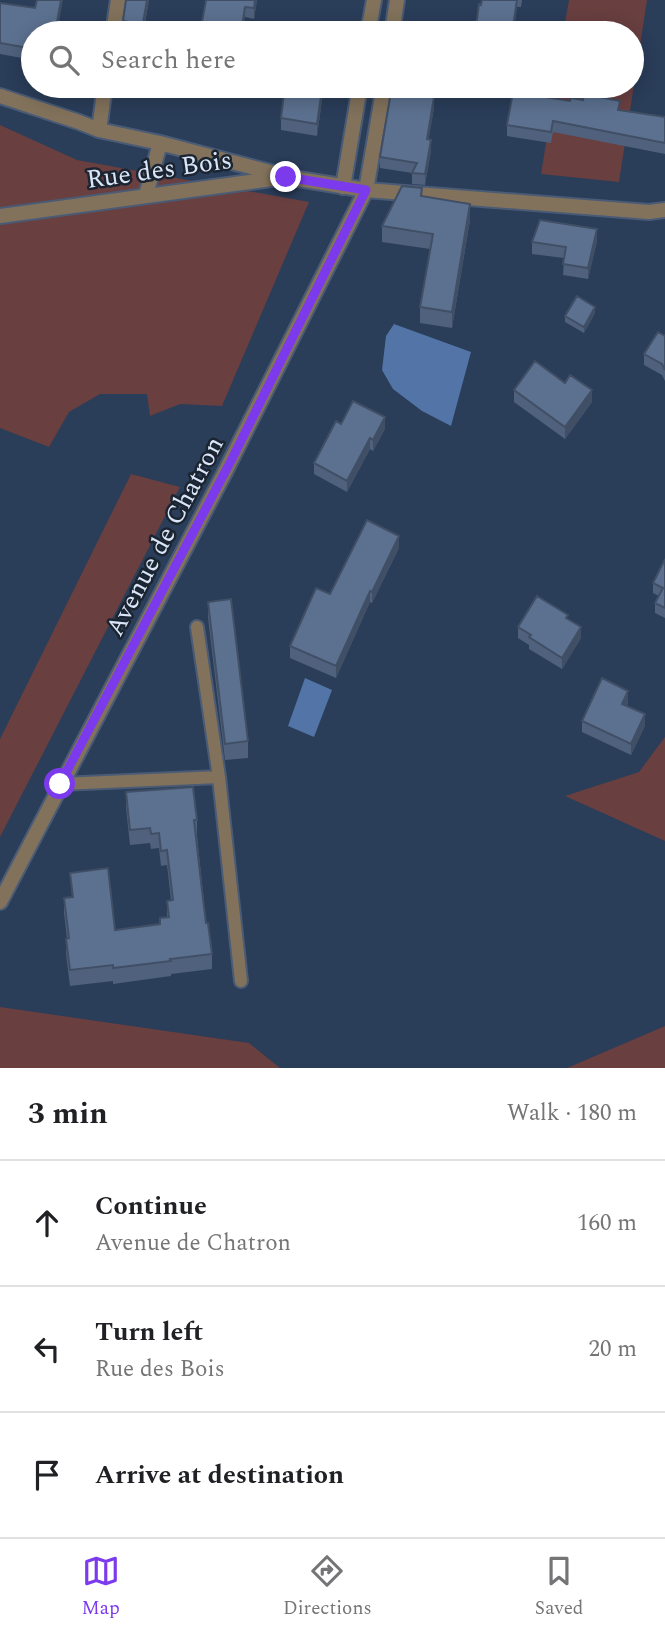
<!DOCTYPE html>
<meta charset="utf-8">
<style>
:root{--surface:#fff;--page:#f6f6f6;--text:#202124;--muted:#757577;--line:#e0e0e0;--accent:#7c3aed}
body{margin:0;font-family:Spectral,serif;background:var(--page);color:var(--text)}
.stop{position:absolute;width:21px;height:21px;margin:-16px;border:5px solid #7c3aed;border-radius:50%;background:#fff}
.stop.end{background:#7c3aed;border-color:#fff;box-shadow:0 2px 7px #0008}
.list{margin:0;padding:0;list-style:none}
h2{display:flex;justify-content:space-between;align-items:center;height:91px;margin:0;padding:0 28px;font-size:30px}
h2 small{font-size:23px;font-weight:400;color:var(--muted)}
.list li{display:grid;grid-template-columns:46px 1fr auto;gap:21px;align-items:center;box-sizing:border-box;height:126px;padding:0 28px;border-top:2px solid var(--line)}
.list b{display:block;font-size:26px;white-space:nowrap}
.list p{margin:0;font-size:23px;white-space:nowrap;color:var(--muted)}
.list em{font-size:23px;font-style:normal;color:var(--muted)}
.icon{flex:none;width:38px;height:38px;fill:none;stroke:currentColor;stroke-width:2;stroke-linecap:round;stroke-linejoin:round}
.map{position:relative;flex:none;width:665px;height:1068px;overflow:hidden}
.search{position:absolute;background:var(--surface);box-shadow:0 4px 18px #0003;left:21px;right:21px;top:21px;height:77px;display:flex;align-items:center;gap:18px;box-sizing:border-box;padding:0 24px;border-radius:38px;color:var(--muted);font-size:26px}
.sheet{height:469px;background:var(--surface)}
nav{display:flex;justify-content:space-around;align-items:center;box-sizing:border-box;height:98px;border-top:2px solid var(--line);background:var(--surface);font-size:19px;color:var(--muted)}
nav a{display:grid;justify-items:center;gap:4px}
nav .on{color:var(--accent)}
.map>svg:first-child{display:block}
.green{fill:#693f40}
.water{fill:#5274a6}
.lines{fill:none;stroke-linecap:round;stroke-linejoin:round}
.service-casing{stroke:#4a5b76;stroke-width:16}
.minor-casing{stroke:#4a5b76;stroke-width:18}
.tertiary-casing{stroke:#4a5b76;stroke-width:18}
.service{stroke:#82725b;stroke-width:12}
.minor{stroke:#82725b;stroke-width:14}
.tertiary{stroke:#82725b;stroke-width:14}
.wall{fill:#4f617c}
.shaded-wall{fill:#404f65}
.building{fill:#5c7190;stroke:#404f65;stroke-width:2}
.route{stroke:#7c3aed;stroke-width:9}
.labels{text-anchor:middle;stroke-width:5;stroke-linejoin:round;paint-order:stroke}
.street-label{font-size:26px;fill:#dae6f8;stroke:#1b2431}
</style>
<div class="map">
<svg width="665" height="1068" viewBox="0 0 665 1068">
<rect width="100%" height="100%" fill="#2a3d59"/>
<path class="green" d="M569,0H647L619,182L541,174L555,86H632V33H563Z
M0,125L77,160L309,202L222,406L180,404L150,416L147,394H100L69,412L49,447L0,428Z
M131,474L180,487L0,837V739Z
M665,737V841L565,796L639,772Z
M0,1007L249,1043L280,1068H0Z
M665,1026V1068H567Z"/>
<path class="water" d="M394,324L471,352L451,426L422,411L393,389L382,370L386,336Z
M305,678L332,690L314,737L288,726Z"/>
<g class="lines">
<defs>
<path id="service" d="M197,627L219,777
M60,784L219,777L241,981"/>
<path id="minor" d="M113,33L118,0
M368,33L374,0
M392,33L397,0
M0,96L79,122L99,130L160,143L285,176
M99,130L105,86
M343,187L360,86
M366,190L384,86
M146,195L160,143"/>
<path id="tertiary" d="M0,216L286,177L366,190L649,212L665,210
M0,902L225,472L366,190"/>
</defs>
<use href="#service" class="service-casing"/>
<use href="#minor" class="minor-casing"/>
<use href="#tertiary" class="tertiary-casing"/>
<use href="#service" class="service"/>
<use href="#minor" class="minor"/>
<use href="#tertiary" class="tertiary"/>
</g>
<path class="wall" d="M126,0H149L145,24L200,33L257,0L254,19L245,17L242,33H129L123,32V21Z
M482,0H522L521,7L481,5Z
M0,3L33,33V81L25,79L27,59L0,54Z
M322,100L317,136L281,130V118Z
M434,108L428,140L431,151L425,185L412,184V173L380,168V157Z
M620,110L665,117V154L553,132L551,143L507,136V125Z
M422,196L470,220L452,328L420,323V307L430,249L382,242V226Z
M597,241L588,279L563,275L564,258L532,254V242Z
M595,313L584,333L565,322V316Z
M665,336V381L662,375L644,365V354Z
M514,390L592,402L565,439L514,402Z
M341,424L385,429L373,451L370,449L347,492L314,474V463Z
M399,548L372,603L370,602L336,678L290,658V646L330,594Z
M665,559V618L655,613V603L659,596L653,593V583Z
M208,602L248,741V758L225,760L208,618Z
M568,620L581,638L562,669L529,649V645L518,638V627Z
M628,702L627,706L645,726L631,755L582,732V721Z
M126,792L197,820V835L206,923L212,954V969L171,974V976L113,984V981L70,986L66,954L67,939L64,913V898L72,897L70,873L115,930L160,924V918L167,917V901L171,900L167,865L161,866L159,848L151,849L150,843L130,845L126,808Z"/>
<path class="shaded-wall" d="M61,0H63L57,33H55Z
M147,0H149L143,33V23Z
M255,0H257L254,19V8Z
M517,0V7L514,33H512Z
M245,7V17L242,33H241Z
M322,89V100L317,136V124Z
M434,97V108L427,150V139Z
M431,140V151L425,185V174Z
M470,204V220L452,328V312Z
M597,229V241L588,279V268Z
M595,307V313L584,333V327Z
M592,390V402L565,439V427Z
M385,417V429L373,451V440Z
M370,438V449L347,492V481Z
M399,536V548L372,603V592Z
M370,591V602L336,678V666Z
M581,627V638L562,669V658Z
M628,691V702L622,715V704Z
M645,714V726L631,755V744Z"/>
<path class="building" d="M37,0H61L55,33H33V70L25,68L29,48L0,43V3L35,8Z
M126,0H147L143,23L200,33L206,0H255L254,8L245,7L241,33H129L130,22L123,21Z
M482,0H517L512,33H475L479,4L481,5Z
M285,86H300L322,89L317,124L281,118Z
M392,86H428L434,91V97L427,139L431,140L425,174L412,173L417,163L380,157Z
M513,92L570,101L571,98L583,100L584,94L620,101L618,110L665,117V143L553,121L551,132L507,125Z
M402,186L422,188L421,196L470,204L452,312L420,307L433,234L382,226Z
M540,220L597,229L588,268L563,264L566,247L532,242Z
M577,296L595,307L584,327L565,316Z
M658,332L665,336V370L662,364L644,354Z
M535,361L565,383L570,375L592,390L565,427L514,390Z
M353,401L385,417L373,440L370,438L347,481L314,463L336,421L341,424Z
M367,520L399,536L372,592L370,591L336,666L290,646L316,588L330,594Z
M665,559V608L655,603L663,588L653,583Z
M537,596L568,615L566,618L581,627L562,658L529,637L531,635L518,627Z
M231,599L248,741L225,744L208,602Z
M602,678L628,691L622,704L645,714L631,744L582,721Z
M193,787L197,820H194L201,882L206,923H208L212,954L170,959L171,961L113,968V965L70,970L66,939L69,938L64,898L73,897L70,873L108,868L115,930L160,924V918L169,917L167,901L173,900L167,850L161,851L159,833L151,834L150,828L130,830L126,792Z"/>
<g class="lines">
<path class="route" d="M60,784L232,459L366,190L286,177"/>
</g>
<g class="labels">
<g class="street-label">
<text transform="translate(159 169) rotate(-8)" y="9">Rue des Bois</text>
<text transform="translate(164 536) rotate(-62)" y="9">Avenue de Chatron</text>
</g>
</g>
</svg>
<div class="stop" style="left:60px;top:784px"></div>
<div class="stop end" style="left:286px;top:177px"></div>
<div class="search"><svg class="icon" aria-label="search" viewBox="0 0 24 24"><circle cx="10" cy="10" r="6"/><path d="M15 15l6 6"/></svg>Search here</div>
</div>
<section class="sheet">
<h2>3 min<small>Walk · 180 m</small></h2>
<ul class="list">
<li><svg class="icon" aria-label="ahead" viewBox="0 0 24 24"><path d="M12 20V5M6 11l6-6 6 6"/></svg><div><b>Continue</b><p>Avenue de Chatron</p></div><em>160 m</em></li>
<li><svg class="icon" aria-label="left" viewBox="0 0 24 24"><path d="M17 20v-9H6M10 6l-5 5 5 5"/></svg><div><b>Turn left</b><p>Rue des Bois</p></div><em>20 m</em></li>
<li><svg class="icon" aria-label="arrive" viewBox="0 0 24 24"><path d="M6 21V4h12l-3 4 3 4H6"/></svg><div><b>Arrive at destination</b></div></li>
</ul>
</section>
<nav>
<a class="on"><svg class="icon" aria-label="map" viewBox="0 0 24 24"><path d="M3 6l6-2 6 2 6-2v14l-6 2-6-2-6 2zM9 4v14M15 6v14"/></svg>Map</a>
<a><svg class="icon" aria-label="directions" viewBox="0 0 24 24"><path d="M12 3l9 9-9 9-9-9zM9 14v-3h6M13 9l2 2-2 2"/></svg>Directions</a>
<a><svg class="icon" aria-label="saved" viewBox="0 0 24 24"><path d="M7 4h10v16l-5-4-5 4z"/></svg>Saved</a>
</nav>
